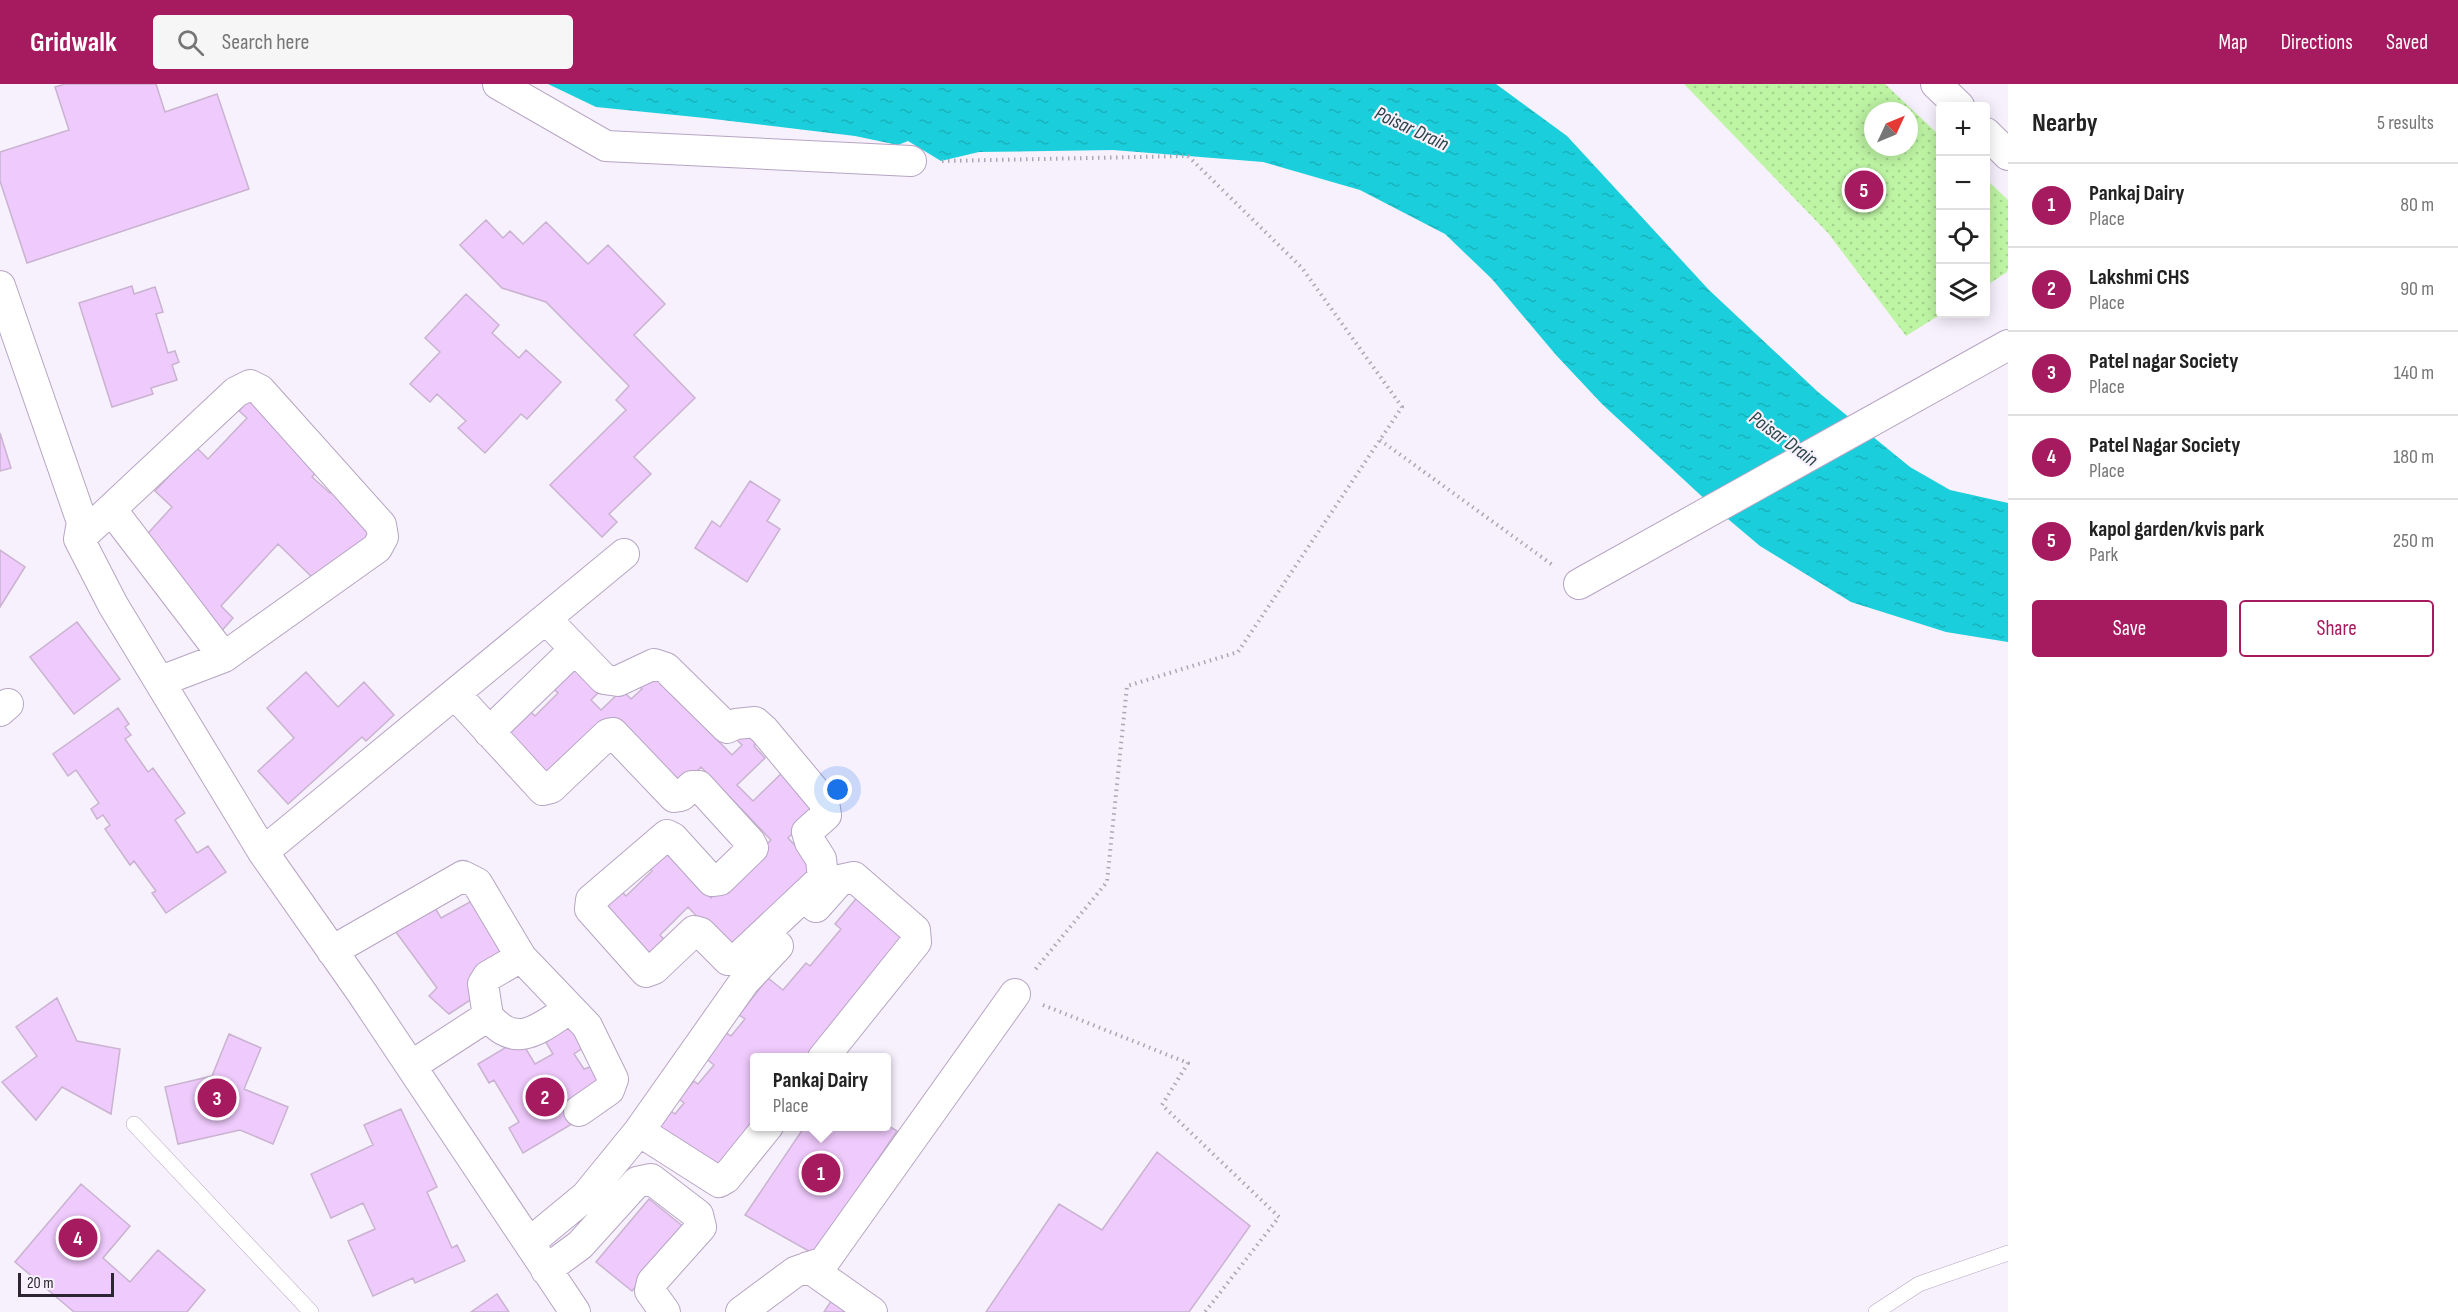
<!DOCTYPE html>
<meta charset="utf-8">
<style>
:root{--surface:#fff;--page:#f6f6f6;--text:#222;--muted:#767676;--line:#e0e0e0;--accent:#a61a5f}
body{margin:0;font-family:"Sofia Sans Condensed",sans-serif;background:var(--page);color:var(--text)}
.controls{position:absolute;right:18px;top:18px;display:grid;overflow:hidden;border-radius:6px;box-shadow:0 3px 15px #0003}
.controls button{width:54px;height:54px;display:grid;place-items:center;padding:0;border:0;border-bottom:2px solid var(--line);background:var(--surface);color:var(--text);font:30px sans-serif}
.compass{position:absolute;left:1864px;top:18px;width:54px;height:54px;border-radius:50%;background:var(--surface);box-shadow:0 3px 15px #0003;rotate:46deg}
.scale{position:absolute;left:18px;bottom:15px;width:96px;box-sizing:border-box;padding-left:6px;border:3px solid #2d2632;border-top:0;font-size:16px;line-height:21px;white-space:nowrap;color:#2d2632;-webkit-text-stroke:4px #f7f0fd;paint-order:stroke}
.you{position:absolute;left:838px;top:706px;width:21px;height:21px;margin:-15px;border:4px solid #fff;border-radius:50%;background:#1a73e8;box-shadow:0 0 0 9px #1a73e833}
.badge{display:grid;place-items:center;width:39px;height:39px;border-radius:50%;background:var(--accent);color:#fff;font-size:20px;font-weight:700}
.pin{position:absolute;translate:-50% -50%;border:3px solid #fff;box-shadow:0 2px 6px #0006}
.popup{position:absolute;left:750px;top:969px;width:141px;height:78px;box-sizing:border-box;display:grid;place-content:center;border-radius:6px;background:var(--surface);filter:drop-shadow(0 2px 4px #0005);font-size:20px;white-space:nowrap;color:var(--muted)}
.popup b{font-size:22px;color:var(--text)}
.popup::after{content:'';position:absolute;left:50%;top:100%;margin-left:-12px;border:12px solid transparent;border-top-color:var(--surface)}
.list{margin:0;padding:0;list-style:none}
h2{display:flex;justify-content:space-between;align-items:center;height:78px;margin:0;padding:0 24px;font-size:26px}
h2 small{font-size:20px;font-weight:400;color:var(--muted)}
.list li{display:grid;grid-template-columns:39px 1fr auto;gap:18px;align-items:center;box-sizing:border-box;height:84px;padding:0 24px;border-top:2px solid var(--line)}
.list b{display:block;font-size:22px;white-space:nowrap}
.list p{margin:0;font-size:20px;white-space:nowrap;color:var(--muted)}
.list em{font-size:20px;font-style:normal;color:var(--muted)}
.actions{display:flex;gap:12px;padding:18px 24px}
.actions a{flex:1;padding:14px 0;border:2px solid var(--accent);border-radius:6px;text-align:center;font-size:21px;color:var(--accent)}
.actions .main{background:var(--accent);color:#fff}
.icon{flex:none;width:33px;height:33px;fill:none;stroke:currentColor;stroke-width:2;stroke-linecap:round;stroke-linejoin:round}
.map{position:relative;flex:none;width:2008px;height:1228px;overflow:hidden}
header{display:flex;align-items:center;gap:36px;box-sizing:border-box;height:84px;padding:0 30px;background:var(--accent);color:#fff}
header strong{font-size:28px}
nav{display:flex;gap:33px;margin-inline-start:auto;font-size:21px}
.search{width:420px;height:54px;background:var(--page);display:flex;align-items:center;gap:15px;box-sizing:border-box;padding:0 21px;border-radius:6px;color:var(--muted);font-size:22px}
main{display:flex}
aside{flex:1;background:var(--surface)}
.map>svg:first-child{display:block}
.park{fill:url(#park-dots);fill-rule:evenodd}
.water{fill:url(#water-ripples)}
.building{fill:#efcafc;stroke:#c9b3d0;stroke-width:1.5}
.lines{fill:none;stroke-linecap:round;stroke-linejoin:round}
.service-casing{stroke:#b6a5c3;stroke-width:16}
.minor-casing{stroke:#b6a5c3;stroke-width:32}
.path{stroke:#ada6b3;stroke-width:4;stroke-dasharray:1.5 4.5;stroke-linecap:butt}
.service{stroke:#fff;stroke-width:15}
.minor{stroke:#fff;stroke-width:30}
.labels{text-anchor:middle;stroke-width:4.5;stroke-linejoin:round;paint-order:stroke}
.water-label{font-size:20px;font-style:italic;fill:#2a4446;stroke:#f7f0fd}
</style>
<header>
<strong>Gridwalk</strong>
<div class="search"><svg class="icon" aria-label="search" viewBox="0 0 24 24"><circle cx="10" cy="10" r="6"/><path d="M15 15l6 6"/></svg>Search here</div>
<nav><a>Map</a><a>Directions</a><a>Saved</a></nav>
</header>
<main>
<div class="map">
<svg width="2008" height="1228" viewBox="0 0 2008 1228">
<defs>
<pattern id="park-dots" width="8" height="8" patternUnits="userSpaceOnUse" patternTransform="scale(1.5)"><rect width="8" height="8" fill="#bef5a4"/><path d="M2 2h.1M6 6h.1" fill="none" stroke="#a4d28e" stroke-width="1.8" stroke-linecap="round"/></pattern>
<pattern id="water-ripples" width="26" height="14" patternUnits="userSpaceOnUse" patternTransform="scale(1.5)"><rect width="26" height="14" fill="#1acfdb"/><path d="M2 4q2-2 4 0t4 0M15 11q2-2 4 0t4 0" fill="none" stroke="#18b2bc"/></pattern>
</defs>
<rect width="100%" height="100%" fill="#f7f0fd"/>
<path class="park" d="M1684,0H1885L1940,52L1941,230L1906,252L1828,149ZM1873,27H1909V63H1873Z
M1986,95L2008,116V185L2007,188L1986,202Z"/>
<path class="water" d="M548,0H1496L1567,52L1709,206L1818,308L1910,383L1950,406L2008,419V558L1946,548L1851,518L1760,462L1709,419L1602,320L1556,271L1492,195L1445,150L1360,106L1263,78L1113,66L979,68L941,77L908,57L898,61L855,52L705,34L596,23Z"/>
<path class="building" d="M65,0H156L165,28L217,10L249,105L27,179L0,97V68L69,46L55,3Z
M486,136L503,154L510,147L523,160L546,138L588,180L608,161L665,220L634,251L695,314L634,373L651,390L609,430L617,438L602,453L550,401L626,326L616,316L629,302L546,218L502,204L460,161Z
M132,202L134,210L155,203L163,228L156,230L168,269L175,267L179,278L172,281L177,296L151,304L153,310L112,323L79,219Z
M466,210L499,241L492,249L519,274L526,266L561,298L527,335L521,330L485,369L458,344L466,337L437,310L430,318L410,300L440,268L425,254Z
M251,313L318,386L312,393L330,409L336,402L381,445L318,499L278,460L221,522L233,534L218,551L140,458L172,423L155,407L196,363L208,375L247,334L239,327Z
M0,349L11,384L0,387Z
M750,397L780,416L767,437L780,445L747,498L695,464L712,437L720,443Z
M0,466L25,483L0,523Z
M77,538L120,595L74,630L30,573Z
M578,580L602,605L591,616L601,626L622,606L631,615L642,605L636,599L649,586L732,671L742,661L736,655L746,645L758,657L754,662L765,674L737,701L753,717L785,686L820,722L788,754L820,787L733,870L688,823L660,851L671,863L653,881L597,823L618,804L626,812L652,787L649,784L674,761L688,791L711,814L771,756L701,683L677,707L612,639L548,701L502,653L529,626L535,632L558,609L553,604Z
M306,588L338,623L364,598L394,631L366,657L362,653L288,720L258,687L294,654L267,624Z
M118,624L129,640L125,643L131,651L125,655L148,688L153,684L185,729L175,736L197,769L208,762L226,788L166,829L152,809L156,807L134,777L130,781L105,745L110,741L103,731L97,735L91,725L99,719L76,686L68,692L53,670Z
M860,810L911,853L819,974H755V1042L720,1094L652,1043L667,1024L675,1030L684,1019L679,1015L694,997L698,1000L714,981L704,973L725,948L731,952L745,935L739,931L768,894L783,906L806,879L810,882L841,845L835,840Z
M479,813L508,876L478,911L449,930L429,912L437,904L393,844L433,820L441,834Z
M57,914L77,957L120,965L111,1030L62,1003L36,1036L2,998L37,972L16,943Z
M574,940L587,961L574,970L584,985L593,982L604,1001L577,1037L523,1069L509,1044L519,1038L494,996L489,999L478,980L520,955L535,980L553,970L544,955Z
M229,950L261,964L244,1005L288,1023L273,1060L240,1046L178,1060L165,1003L212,992Z
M401,1025L437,1103L427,1108L452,1164L457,1161L465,1177L415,1199L413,1194L373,1212L348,1157L375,1145L363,1119L331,1134L311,1090L373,1061L364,1041Z
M887,1041L897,1047L814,1170L745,1131L805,1042Z
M1157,1068L1250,1142L1189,1228H986L1059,1120L1102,1146Z
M81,1100L130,1142L103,1174L130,1198L158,1166L205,1206L187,1228H74L15,1178Z
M649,1115L684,1143L632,1207L596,1178Z
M497,1210L509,1228H471Z
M835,1211L860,1228H824Z"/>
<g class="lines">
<defs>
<path id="service" d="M134,1040L311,1228
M1876,1228L1919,1200L2008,1169"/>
<path id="minor" d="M498,0L606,62L911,77
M1936,0L1959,22
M1986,49L2008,71
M0,202L82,438L79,455L113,521L263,768L362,909L575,1228
M111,425L224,573
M79,455L236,308L250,301L260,306L381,441L383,453L377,464L224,573L161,597
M1579,500L2008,261
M455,610L543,706L551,704L608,650L613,649L674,713L681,712L692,702H699L750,758L753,764L720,796L712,797L673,754L667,751L591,816L590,825L646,888L654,885L694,847L701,849L728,876L737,875L823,794L821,775L810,758L807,748L826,731L824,718L764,646L755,638L736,640L727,644L666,584L654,580L618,597L604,595L546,535
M0,627L8,620
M489,648L575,565
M263,768L624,470
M816,823L840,796L854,793L915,846L916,858L823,974
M332,867L463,792L477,799L521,873L488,892L483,900L488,932L411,982
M521,873L587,942L613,995L609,1006L579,1027
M488,932C516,967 540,944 569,925
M639,1047L719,1098L726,1094L768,1042
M529,1159L586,1112L639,1047L744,898L778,862
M808,1183L872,1228
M546,1186L580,1161L637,1098L651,1095L698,1131L701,1143L652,1198L650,1207L665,1228
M741,1228L795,1188L824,1178L1015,910"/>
</defs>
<use href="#service" class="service-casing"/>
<use href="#minor" class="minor-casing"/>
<path class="path" d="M942,77L1188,72L1302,184L1402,323L1238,568L1127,602L1107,798L1034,887
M1380,356L1554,482
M1043,921L1188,979L1162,1021L1279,1133L1205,1228"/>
<use href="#service" class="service"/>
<use href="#minor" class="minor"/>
</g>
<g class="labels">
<g class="water-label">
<text transform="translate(1412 44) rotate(25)" y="7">Poisar Drain</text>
<text transform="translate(1784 354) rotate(36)" y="7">Poisar Drain</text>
</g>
</g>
</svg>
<div class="controls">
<button>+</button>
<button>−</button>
<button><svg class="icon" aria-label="locate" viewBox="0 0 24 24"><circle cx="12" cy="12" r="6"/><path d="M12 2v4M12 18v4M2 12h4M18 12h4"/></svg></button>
<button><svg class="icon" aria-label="layers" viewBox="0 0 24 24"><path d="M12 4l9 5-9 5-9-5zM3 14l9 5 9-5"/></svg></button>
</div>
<svg class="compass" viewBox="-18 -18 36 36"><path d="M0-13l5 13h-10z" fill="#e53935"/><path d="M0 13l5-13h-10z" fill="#767676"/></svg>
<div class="scale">20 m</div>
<div class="you"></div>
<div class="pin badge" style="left:821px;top:1089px">1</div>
<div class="popup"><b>Pankaj Dairy</b>Place</div>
<div class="pin badge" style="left:545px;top:1013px">2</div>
<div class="pin badge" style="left:217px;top:1014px">3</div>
<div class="pin badge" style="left:78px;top:1154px">4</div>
<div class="pin badge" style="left:1864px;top:106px">5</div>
</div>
<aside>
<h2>Nearby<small>5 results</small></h2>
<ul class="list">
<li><span class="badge">1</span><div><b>Pankaj Dairy</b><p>Place</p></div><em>80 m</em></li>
<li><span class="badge">2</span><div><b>Lakshmi CHS</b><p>Place</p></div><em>90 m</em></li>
<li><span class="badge">3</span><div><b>Patel nagar Society</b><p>Place</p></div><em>140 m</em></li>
<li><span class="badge">4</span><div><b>Patel Nagar Society</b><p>Place</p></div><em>180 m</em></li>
<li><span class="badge">5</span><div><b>kapol garden/kvis park</b><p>Park</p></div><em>250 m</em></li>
</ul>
<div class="actions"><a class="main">Save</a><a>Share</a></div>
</aside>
</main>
